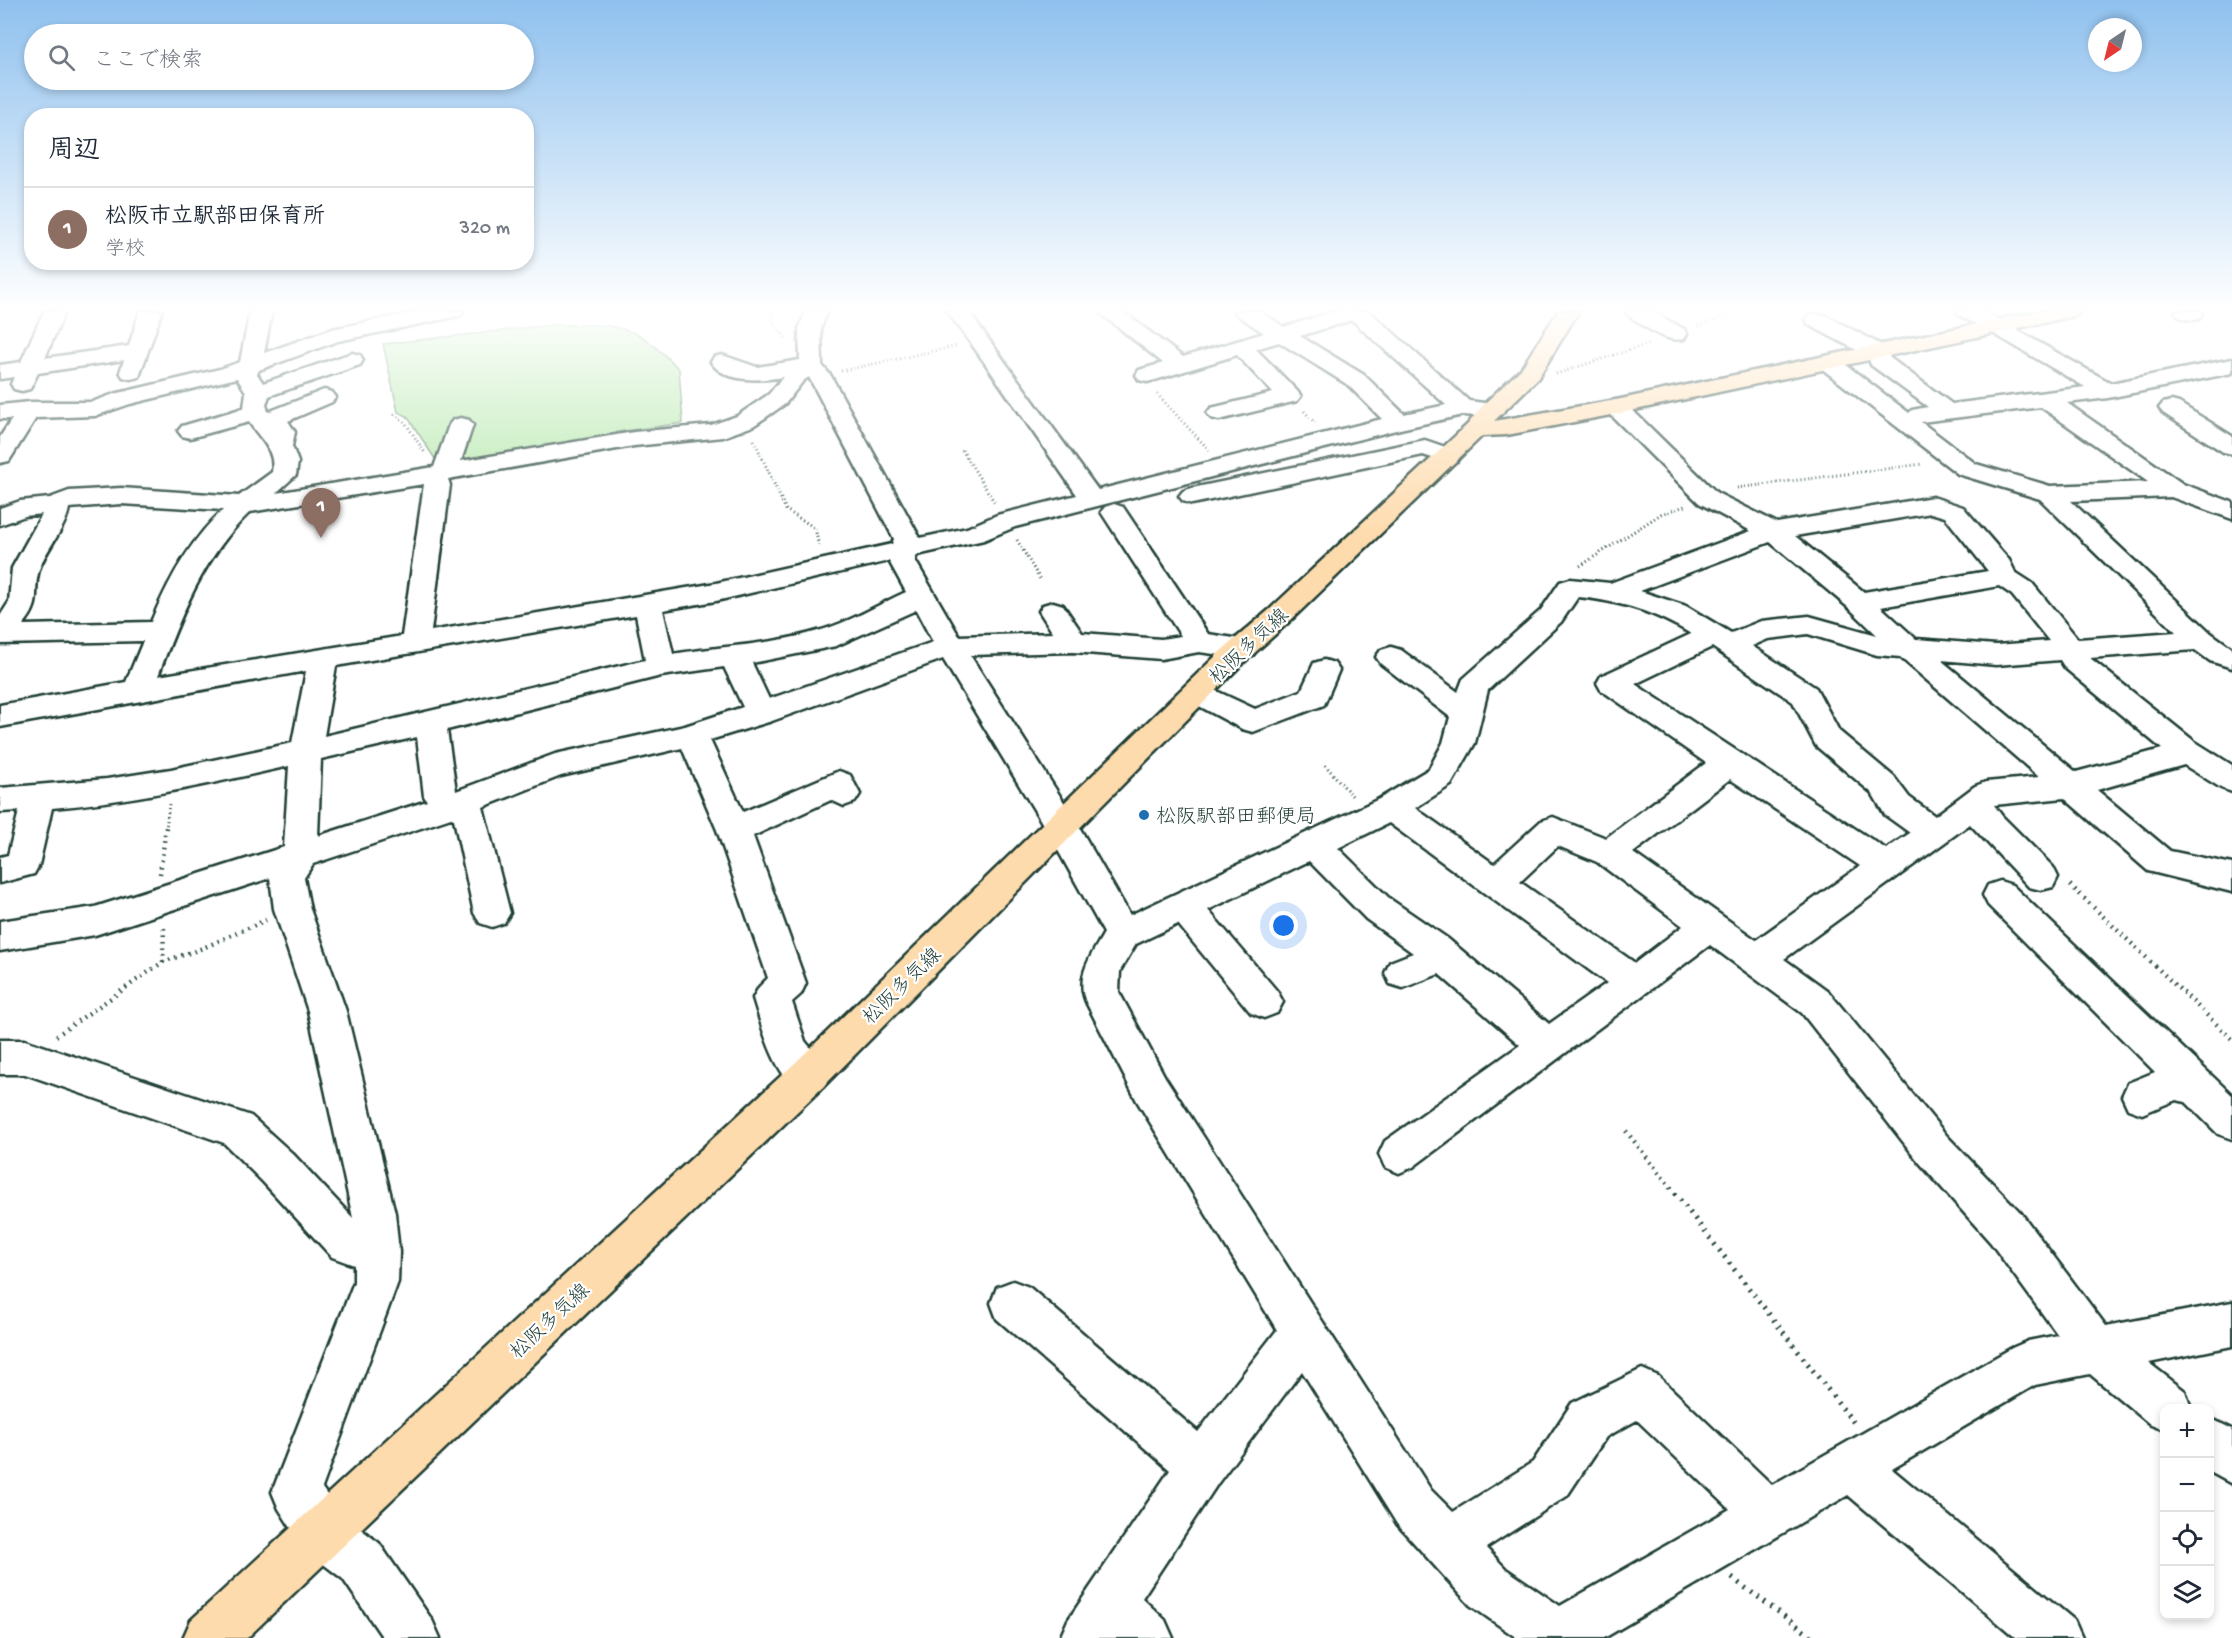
<!DOCTYPE html>
<html lang="ja">
<meta charset="utf-8">
<style>
:root{--surface:#fff;--page:#f2f2f3;--text:#1f2937;--muted:#747a83;--line:#e0e1e3;--accent:#0b8043}
body{margin:0;font-family:"Gochi Hand","Klee One",sans-serif;background:var(--page);color:var(--text)}
.controls{position:absolute;right:18px;bottom:18px;display:grid;overflow:hidden;border-radius:12px;box-shadow:0 3px 9px #0003}
.controls button{width:54px;height:54px;display:grid;place-items:center;padding:0;border:0;border-bottom:2px solid var(--line);background:var(--surface);color:var(--text);font:30px sans-serif}
.compass{position:absolute;left:2088px;top:18px;width:54px;height:54px;border-radius:50%;background:var(--surface);box-shadow:0 3px 9px #0003;rotate:215deg}
.you{position:absolute;left:1284px;top:926px;width:21px;height:21px;margin:-15px;border:4px solid #fff;border-radius:50%;background:#1a73e8;box-shadow:0 0 0 9px #1a73e833}
.badge{display:grid;place-items:center;width:39px;height:39px;border-radius:50%;background:var(--accent);color:#fff;font-size:20px;font-weight:700}
.pin{position:absolute;translate:-50% -50px;filter:drop-shadow(0 2px 3px #0008)}
.pin::after{content:'';position:absolute;top:32px;width:21px;height:18px;background:inherit;clip-path:polygon(0 0,100% 0,50% 100%)}
.list{margin:0;padding:0;list-style:none}
h2{display:flex;justify-content:space-between;align-items:center;height:78px;margin:0;padding:0 24px;font-size:26px}
h2 small{font-size:20px;font-weight:400;color:var(--muted)}
.list li{display:grid;grid-template-columns:39px 1fr auto;gap:18px;align-items:center;box-sizing:border-box;height:84px;padding:0 24px;border-top:2px solid var(--line)}
.list b{display:block;font-size:22px;white-space:nowrap}
.list p{margin:0;font-size:20px;white-space:nowrap;color:var(--muted)}
.list em{font-size:20px;font-style:normal;color:var(--muted)}
.icon{flex:none;width:33px;height:33px;fill:none;stroke:currentColor;stroke-width:2;stroke-linecap:round;stroke-linejoin:round}
.map{position:relative;flex:none;width:2232px;height:1638px;overflow:hidden}
.search{position:absolute;background:var(--surface);box-shadow:0 3px 9px #0003;left:24px;top:24px;width:510px;height:66px;display:flex;align-items:center;gap:15px;box-sizing:border-box;padding:0 21px;border-radius:33px;color:var(--muted);font-size:22px}
.panel{position:absolute;background:var(--surface);box-shadow:0 3px 9px #0003;left:24px;top:108px;width:510px;height:162px;border-radius:24px}
.map>svg:first-child{display:block}
.green{fill:#b2e7a8;stroke:#68926e;stroke-width:1.5}
.lines{fill:none;stroke-linecap:round;stroke-linejoin:round}
.minor-casing{stroke:#1f3d34;stroke-width:5}
.major-casing{stroke:#1f3d34;stroke-width:5}
.path-far2{stroke:#1f3d34;stroke-width:3;stroke-dasharray:1 3;stroke-linecap:butt}
.path-far1{stroke:#1f3d34;stroke-width:4.5;stroke-dasharray:1.5 5;stroke-linecap:butt}
.path{stroke:#1f3d34;stroke-width:5;stroke-dasharray:2 6;stroke-linecap:butt}
.minor{fill:#fff;fill-rule:evenodd}
.major{fill:#fedbac;fill-rule:evenodd}
.poi-dot{fill:#1f6fb2;stroke:#fff;stroke-width:2}
.labels{text-anchor:middle;stroke-width:4.5;stroke-linejoin:round;paint-order:stroke}
.street-label{font-size:20px;fill:#1f3d34;stroke:#fff}
.poi-label{font-size:20px;fill:#1f3d34;stroke:#fff;text-anchor:start}
</style>
<div class="map">
<svg width="2232" height="1638" viewBox="0 0 2232 1638">
<rect width="100%" height="100%" fill="#fff"/>
<filter id="ink" filterUnits="userSpaceOnUse"><feTurbulence type="fractalNoise" baseFrequency=".0167" numOctaves="2"/><feDisplacementMap in="SourceGraphic" scale="12" xChannelSelector="R" yChannelSelector="G"/><feConvolveMatrix kernelMatrix="1 2 1 2 8 2 1 2 1" color-interpolation-filters="sRGB"/></filter>
<g filter="url(#ink)">
<path class="green" d="M552,325C582,325 617,321 644,338C656,346 668,359 679,369L683,423L617,432L613,442L441,468L407,416L398,412L383,344Z"/>
<g class="lines">
<defs>
<path id="minor" d="M44,311H65L45,358L129,346L140,311H162L139,377L131,379L123,377L120,372L124,360L38,373L30,389L22,391L14,389L11,384L14,377L0,379V365L21,362Z
M250,311H272L264,353L332,329L422,311H464L461,315L454,317L338,341L259,370L257,374L263,383L352,353L360,355L363,360L360,365L269,396L266,404L268,412L324,390L332,392L336,397L332,402L288,421L295,432L292,446L298,462L296,475L276,493L434,467L449,425L453,420L461,418L469,420L473,425L461,461L634,432L711,425L737,416L769,394L783,377C761,381 725,383 711,362L714,357L722,355L757,367L800,360L799,328L806,311H827L821,328L822,365L831,376L920,538L967,528L997,515L1077,495L973,346L947,311H968L1098,490L1382,419L1348,385L1279,342L1256,349L1297,391L1301,396L1297,401L1219,420L1211,418L1207,413L1211,408L1273,393L1237,355L1155,380L1147,382L1139,380L1136,375L1139,370L1163,363L1098,311H1122L1183,357L1264,333L1237,315L1234,311H1259L1284,327L1336,311H1369L1469,401L1499,405L1503,410L1499,415L1491,417L1463,415L1400,429L1015,527L984,540L917,555L915,560L959,636L1053,633L1039,611L1043,605L1053,602L1063,605L1082,633L1161,639L1181,636L1101,512L1105,507L1114,504L1123,507L1208,634L1253,641L1258,648L1253,655L1243,658L1199,652L1161,659L1073,652L970,655L1074,818L1130,915L1379,799L1429,769L1443,743L1450,717L1381,664L1376,657L1381,650L1391,647L1401,650L1458,692L1463,679L1541,610L1560,582L1570,579L1610,583L1751,531L1699,503L1608,412L1604,407L1608,402L1616,400L1624,402L1717,493L1777,523L1933,497L1963,507L2009,560L2015,572L2032,583L2078,639L2176,632L2040,499L1958,474L1821,368L1818,363L1821,358L1829,356L1837,358L1909,413L1912,410L1928,407L1871,365L1868,356L1809,325L1806,320L1809,315L1817,314L1825,315L1887,348L1890,358L1952,404L2085,387L1991,332L1959,315L1956,311H1983L2111,383L2232,359V373L2108,398L2067,403L2183,484L2232,502V519L2171,497L2071,501L2211,633L2232,648V668L2210,661L2195,650L2090,658L2194,741L2232,765V792L2221,788L2184,765L2097,790L2170,851L2232,864V892L2148,871L2064,798L1994,805L2002,816L2053,867L2058,877L2053,887L2041,890L2029,887L1970,824L1784,959L1828,991L1947,1136L2021,1213L2106,1326L2232,1302V1346L2149,1363L2185,1391L2191,1408H2164V1430L2151,1425L2090,1374L2035,1385L1892,1469L2074,1620L2082,1638H2016L1848,1495L1604,1638H1517L1470,1605L1397,1524L1302,1371L1218,1483L1142,1598L1165,1620L1173,1638H1060L1068,1620L1170,1470L997,1319L991,1303L997,1287L1013,1281L1029,1287L1198,1432L1277,1330L1137,1101L1087,1004C1074,978 1091,956 1104,933L1050,836L943,659L772,721L710,740L743,812L839,771L850,775L860,794L855,802L844,806L831,800L753,836L806,983L801,994L792,1002L805,1041L823,1063L828,1075L823,1087L809,1092C805,1091 799,1090 796,1087C773,1072 761,1023 753,998L759,987L768,978L717,830L682,748L561,776L483,807L510,913L504,923L492,927L480,923L474,913L454,819L451,818L313,864L304,878L310,909L346,1011L395,1213L399,1252L398,1282L322,1488L341,1514L379,1543L432,1620L440,1638H383L343,1579L305,1550L279,1509L272,1492L354,1282V1265L332,1257L263,1182L224,1143L25,1074H0V1040H25L251,1116L293,1154L353,1218L308,1011L274,909L270,878L95,935L0,951V921L95,907L284,847L289,766C210,784 133,801 52,808L39,865L34,874L0,883V857L8,855L19,811L0,812V788L107,779L171,769L292,743L306,671L0,727V705L126,682L143,641L0,644V616L9,602L12,568L42,514L25,516L0,525V508L20,501L50,498L69,491L121,488L239,496L272,472C276,450 260,439 249,422L190,438L182,436L178,431L182,426L244,408L246,392L237,378L130,404L95,416L36,418L9,461L0,463V437L12,419H0V405L30,402H92L114,394L220,369L240,362ZM1352,320L1446,405L1404,414L1364,375L1300,336ZM809,377L894,539L892,544L716,583L431,631L450,485L448,479L634,446L723,437L753,426L785,404L803,381ZM2041,407L2148,482L2050,486L1976,464L1921,422ZM424,484L402,636L158,676C181,616 202,558 250,512ZM121,504L223,510C190,540 168,581 151,622L23,625C44,601 31,592 40,567C47,548 66,528 69,508ZM1931,513L1945,517L1988,571L1864,592L1795,536ZM1770,542L1849,608L1877,635L1809,616L1761,621L1731,633L1686,606L1640,591ZM889,561L906,592C877,605 849,623 818,631C771,645 721,646 673,654L663,610L716,601ZM1999,586L2012,595L2049,641L1996,645L1916,639L1881,607ZM1578,597C1619,601 1656,612 1691,634L1601,676L1597,683L1601,690L1706,763L1606,838L1553,817L1541,821L1494,864L1415,808L1451,785L1475,743L1488,690L1561,622ZM916,610L933,642L769,699L752,663L836,646ZM636,615L645,660L324,736L336,666ZM1808,634L1877,655L1900,657L2039,777L1986,782L1975,786L1935,816L1909,797L1894,777L1839,731L1816,688L1752,646L1768,639ZM1712,647L1793,702L1816,746L1872,793L1885,815L1910,833L1886,849L1635,684ZM1941,660L1996,665L2060,660L2065,668L2162,749L2076,772ZM724,667L743,707L685,726L555,754L456,791L447,730L661,676ZM417,737L424,796L427,801L318,836L321,759ZM1730,779L1860,866L1756,940L1633,853ZM1389,823L1607,983L1549,1024L1447,938L1390,899L1338,848ZM1558,846L1597,862L1683,926L1635,963L1520,882ZM1309,861L1366,919L1413,953L1390,962L1385,973L1390,984L1403,988L1439,974L1520,1045L1385,1141L1379,1154L1385,1167L1399,1173L1413,1167L1710,945L1802,1013L1919,1162L1991,1243L2058,1335L2028,1341L2012,1348L1772,1485L1658,1376L1642,1369L1572,1403L1533,1462L1453,1512L1431,1490L1165,1077L1119,992L1120,971L1136,944L1178,924L1251,1013L1264,1018L1277,1013L1283,1002L1277,991L1208,910ZM1637,1420L1730,1509L1560,1606L1506,1569L1486,1548L1567,1496L1606,1437Z
M1625,311H1651L1684,329L1687,334L1684,339C1665,343 1643,325 1628,315Z
M2175,311H2200L2202,314L2199,319C2189,321 2180,320 2175,311Z
M2171,401L2179,403L2232,436V454L2223,452L2163,413L2159,408L2163,403Z
M1425,440L1457,451L1460,456L1457,461L1448,463L1423,455L1192,504L1183,501L1179,496L1183,491L1192,488Z
M1324,660L1334,663L1339,670L1324,705L1253,732L1242,729L1186,699L1182,692L1186,685L1197,682L1255,709L1301,691L1314,663Z
M2000,881L2012,885L2232,1095V1139L2218,1134L2186,1102L2176,1100L2142,1114L2128,1109L2122,1096L2128,1083L2155,1072L1988,905L1983,895L1988,885Z
M2210,1418L2232,1429V1484L2210,1472Z"/>
<path id="major" d="M1558,311H1579L1538,378L1494,421L1616,400L2039,311H2080L2077,315L2070,317L1616,414L1507,435L1482,436L1289,622L1241,665L823,1087L247,1638H183L191,1620L795,1063L1221,651L1269,610L1468,424L1483,405L1521,369Z"/>
</defs>
<use href="#minor" class="minor-casing"/>
<use href="#major" class="major-casing"/>
<path class="path-far2" d="M769,311L773,315L774,325L786,338
M1698,326L1739,311
M841,371L957,346
M1556,374L1648,344
M1157,394L1209,450
M1304,411L1315,423
M394,414L405,422L425,453
M754,440L786,510L815,528L819,547
M962,450L995,503
M1737,488L1923,464
M1017,540L1041,581
M1580,566L1661,514L1685,506
M1325,765L1353,797
M166,829L169,804"/>
<path class="path-far1" d="M160,874L166,827
M2070,885L2232,1039
M163,962L164,926
M56,1036L163,962L203,948L266,920
M1626,1131L1671,1188"/>
<path class="path" d="M1670,1187L1854,1423
M1732,1578L1814,1638"/>
<use href="#minor" class="minor"/>
<use href="#major" class="major"/>
</g>
</g>
<linearGradient id="sky" x2="0" y2="1"><stop stop-color="#8fc1ee"/><stop offset="0.57" stop-color="#fff"/><stop offset="1" stop-color="#fff" stop-opacity="0"/></linearGradient>
<rect width="2232" height="541" fill="url(#sky)"/>
<circle class="poi-dot" cx="1144" cy="815" r="6"/>
<g class="labels">
<g class="street-label">
<text transform="translate(1248 645) rotate(-43)" y="7">松阪多気線</text>
<text transform="translate(901 985) rotate(-44)" y="7">松阪多気線</text>
<text transform="translate(549 1320) rotate(-43)" y="7">松阪多気線</text>
</g>
<g class="poi-label">
<text x="1156" y="822">松阪駅部田郵便局</text>
</g>
</g>
</svg>
<div class="controls">
<button>+</button>
<button>−</button>
<button><svg class="icon" aria-label="locate" viewBox="0 0 24 24"><circle cx="12" cy="12" r="6"/><path d="M12 2v4M12 18v4M2 12h4M18 12h4"/></svg></button>
<button><svg class="icon" aria-label="layers" viewBox="0 0 24 24"><path d="M12 4l9 5-9 5-9-5zM3 14l9 5 9-5"/></svg></button>
</div>
<svg class="compass" viewBox="-18 -18 36 36"><path d="M0-13l5 13h-10z" fill="#e53935"/><path d="M0 13l5-13h-10z" fill="#747a83"/></svg>
<div class="you"></div>
<div class="pin badge" style="left:321px;top:538px;background:#8d6e63">1</div>
<div class="search"><svg class="icon" aria-label="search" viewBox="0 0 24 24"><circle cx="10" cy="10" r="6"/><path d="M15 15l6 6"/></svg>ここで検索</div>
<section class="panel">
<h2>周辺<small></small></h2>
<ul class="list">
<li><span class="badge" style="background:#8d6e63">1</span><div><b>松阪市立駅部田保育所</b><p>学校</p></div><em>320 m</em></li>
</ul>
</section>
</div>
